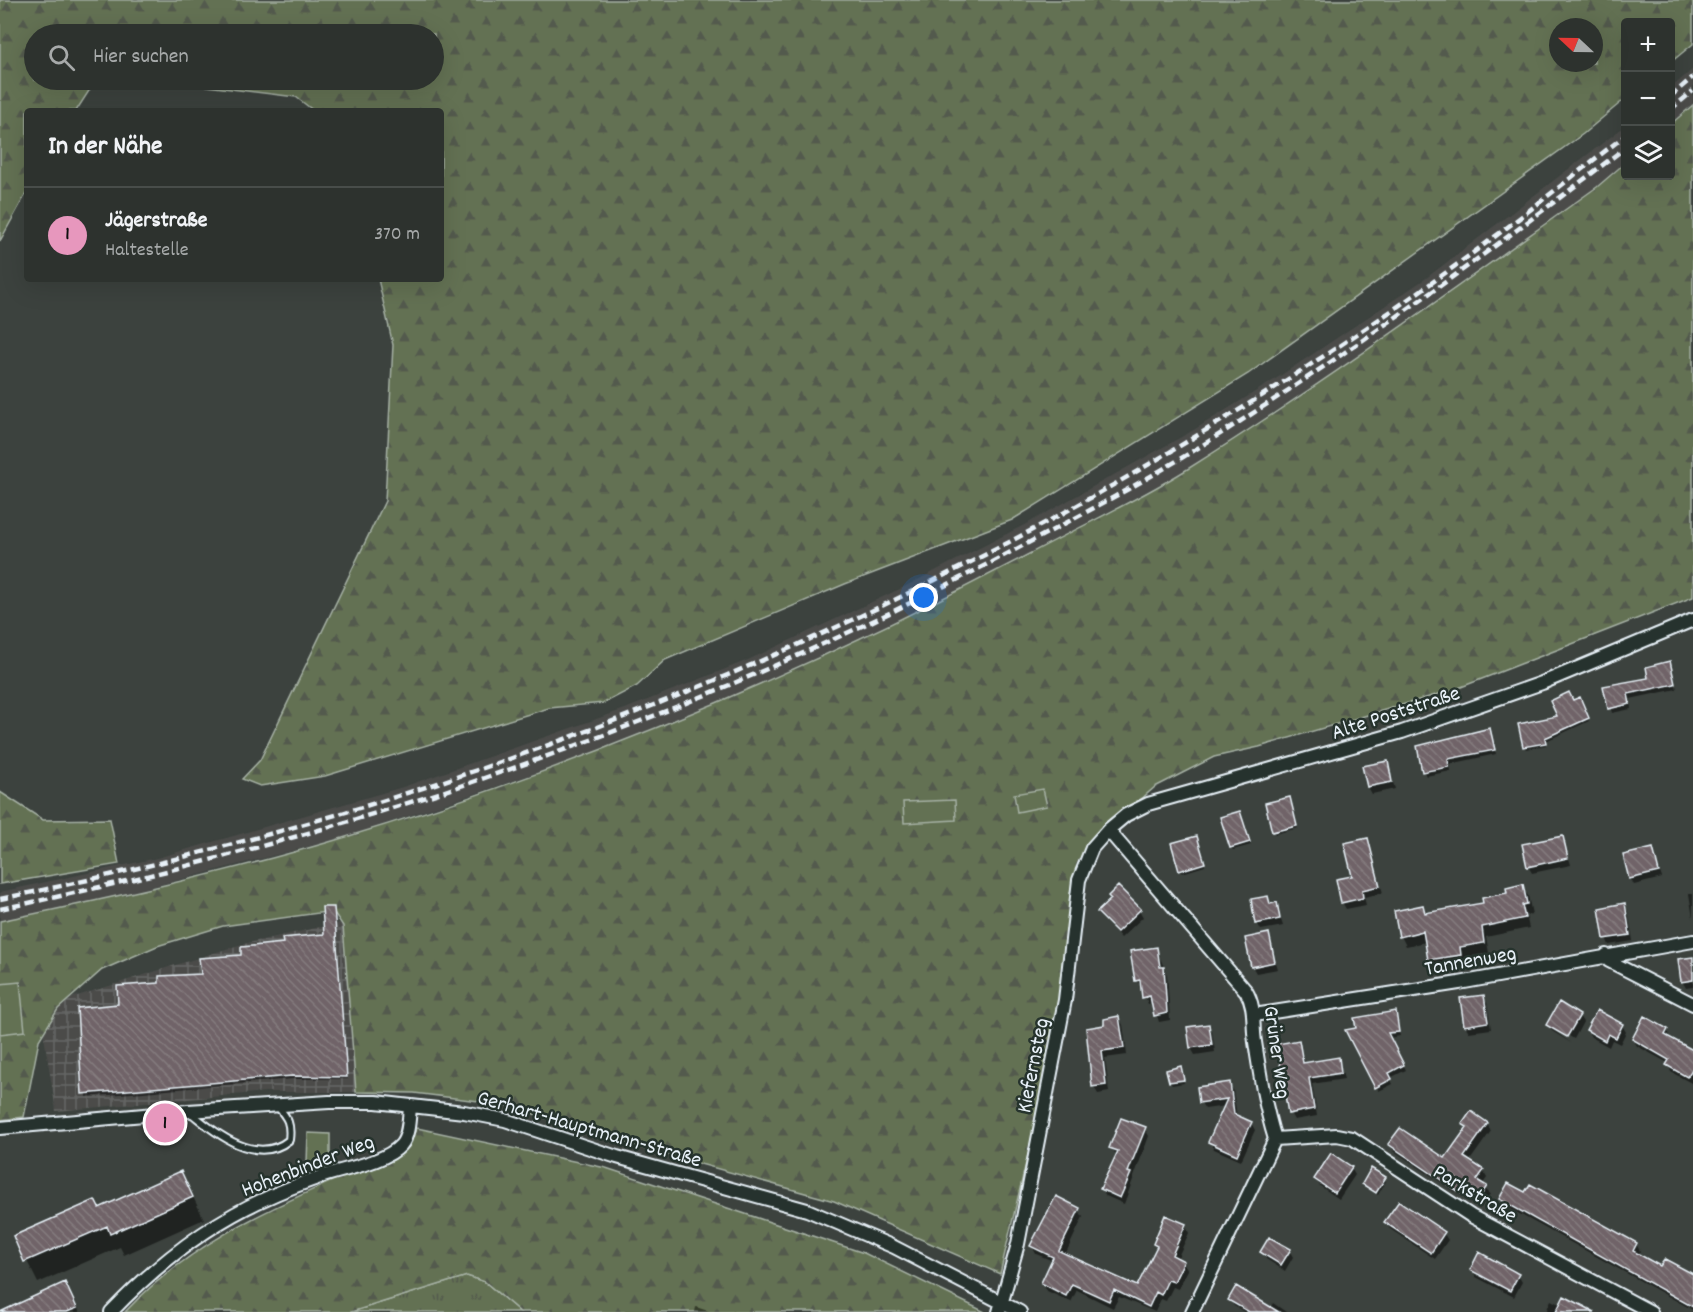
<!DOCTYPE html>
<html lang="de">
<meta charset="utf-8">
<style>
:root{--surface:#2d322e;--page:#353a36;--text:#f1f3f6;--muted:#a7aaaa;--line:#484d4a;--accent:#e797bd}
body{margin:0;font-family:Dekko,sans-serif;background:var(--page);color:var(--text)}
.controls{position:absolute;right:18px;top:18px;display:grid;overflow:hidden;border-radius:6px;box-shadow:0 6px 24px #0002}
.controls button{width:54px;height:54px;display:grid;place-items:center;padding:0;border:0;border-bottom:2px solid var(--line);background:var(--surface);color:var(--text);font:30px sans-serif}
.compass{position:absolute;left:1549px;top:18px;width:54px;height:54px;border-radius:50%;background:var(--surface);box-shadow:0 6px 24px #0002;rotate:292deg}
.you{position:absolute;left:924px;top:598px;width:21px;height:21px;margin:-15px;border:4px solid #fff;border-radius:50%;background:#1a73e8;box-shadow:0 0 0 9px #1a73e833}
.badge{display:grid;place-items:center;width:39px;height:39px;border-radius:50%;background:var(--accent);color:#111;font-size:20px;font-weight:700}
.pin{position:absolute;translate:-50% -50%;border:3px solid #fff;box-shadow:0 2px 6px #0006}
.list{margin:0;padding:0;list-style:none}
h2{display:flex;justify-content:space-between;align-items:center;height:78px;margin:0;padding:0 24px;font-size:26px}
h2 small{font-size:20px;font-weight:400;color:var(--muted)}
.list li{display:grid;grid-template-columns:39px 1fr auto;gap:18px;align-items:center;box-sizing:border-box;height:96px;padding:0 24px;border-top:2px solid var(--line)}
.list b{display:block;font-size:22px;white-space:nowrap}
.list p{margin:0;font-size:20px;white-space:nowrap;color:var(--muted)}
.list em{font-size:20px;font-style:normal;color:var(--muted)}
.icon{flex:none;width:33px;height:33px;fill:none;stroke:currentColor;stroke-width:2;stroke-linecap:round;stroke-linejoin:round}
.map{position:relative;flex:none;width:1693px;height:1312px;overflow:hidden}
.search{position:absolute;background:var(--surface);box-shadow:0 6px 24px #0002;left:24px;top:24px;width:420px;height:66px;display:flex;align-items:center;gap:15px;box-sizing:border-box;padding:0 21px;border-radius:33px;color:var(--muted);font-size:22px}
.panel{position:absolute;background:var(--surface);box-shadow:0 6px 24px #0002;left:24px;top:108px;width:420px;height:174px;border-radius:6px}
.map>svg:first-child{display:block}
.built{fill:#4b4c4a}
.industrial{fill:url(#industrial-grid)}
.grass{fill:url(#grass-tufts);stroke:#a6b1a5;stroke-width:1.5}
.forest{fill:url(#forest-firs);stroke:#a6b1a5;stroke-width:1.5;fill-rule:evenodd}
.pitch{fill:#637152;stroke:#a6b1a5;stroke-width:1.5}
.shadow{fill:#0007;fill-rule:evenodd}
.building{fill:url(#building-back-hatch);stroke:#e8f1f8;stroke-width:1.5}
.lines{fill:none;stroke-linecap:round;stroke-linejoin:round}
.lane-casing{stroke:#e8f1f8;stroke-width:10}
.street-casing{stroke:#e8f1f8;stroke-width:16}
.lane{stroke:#26332d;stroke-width:6}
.street{stroke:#26332d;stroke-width:12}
.rail{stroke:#e8f1f8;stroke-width:4.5;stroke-dasharray:9 4.5;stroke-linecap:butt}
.labels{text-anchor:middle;stroke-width:5;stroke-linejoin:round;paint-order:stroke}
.street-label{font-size:22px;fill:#e8f1f8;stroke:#26332d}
</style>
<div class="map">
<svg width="1693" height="1312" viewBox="0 0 1693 1312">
<defs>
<pattern id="industrial-grid" width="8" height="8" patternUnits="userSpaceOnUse" patternTransform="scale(1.5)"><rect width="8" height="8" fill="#4b4c4a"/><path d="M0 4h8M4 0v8" fill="none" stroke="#656665"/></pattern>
<pattern id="grass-tufts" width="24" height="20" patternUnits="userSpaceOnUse" patternTransform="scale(1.5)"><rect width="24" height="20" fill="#637152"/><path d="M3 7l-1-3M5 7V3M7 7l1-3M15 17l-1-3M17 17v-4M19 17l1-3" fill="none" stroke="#535a4e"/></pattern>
<pattern id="forest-firs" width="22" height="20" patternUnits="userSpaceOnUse" patternTransform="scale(1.5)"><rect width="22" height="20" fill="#637152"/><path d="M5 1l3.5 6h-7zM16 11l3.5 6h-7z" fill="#535a4e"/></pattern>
<pattern id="building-back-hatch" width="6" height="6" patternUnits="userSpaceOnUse" patternTransform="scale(1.5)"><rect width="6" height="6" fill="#6f6467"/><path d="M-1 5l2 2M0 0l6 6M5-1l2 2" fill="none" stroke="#847b7e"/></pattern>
</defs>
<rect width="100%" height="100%" fill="#3c423e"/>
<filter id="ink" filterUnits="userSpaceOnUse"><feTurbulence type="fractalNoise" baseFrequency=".0167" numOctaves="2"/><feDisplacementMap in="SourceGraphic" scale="12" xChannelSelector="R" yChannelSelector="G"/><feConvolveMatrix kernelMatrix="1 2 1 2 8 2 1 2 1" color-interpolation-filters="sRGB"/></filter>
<g filter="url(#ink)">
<path class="built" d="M1693,69V105L1671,124V88Z
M1625,126V163L1597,187L1347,364L1183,472L916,614L736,696L557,766L346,837L93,902L0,921V892L157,858L403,787L625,709L748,660L904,587L1030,522L1192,431L1271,382L1425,279Z"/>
<path class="industrial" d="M343,922L356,1092H265L56,1111L42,1024L52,1004L239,945Z"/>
<path class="grass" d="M467,1276L485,1282L520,1312H351Z"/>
<path class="forest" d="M0,0H1693V44L1671,62L1670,22H1626L1625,99L1583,134L1248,374L1012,520L845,584L665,660L637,686L604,703L549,708L325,776L260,786L242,779L260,760L385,501L393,345L378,279H441V111H314L296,97L158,80H434V34H34V80H96L76,111H27V192L0,241ZM1558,27H1594V63H1558Z
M1693,105V597L1456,689L1259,747L1214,757L1155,787L1108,828L1077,880L1065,996L1000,1274L834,1201L628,1144L503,1104L414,1093L356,1092L343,926L333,911L223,926L157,946L102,970L58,1009L39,1040L24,1117L0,1120V921C116,897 233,871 346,837C583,766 811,669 1029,554C1081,526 1136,501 1186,470C1327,382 1462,283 1597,187L1625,163L1626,176H1670L1671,124Z
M0,792L43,820L110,819L119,864L0,884Z
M417,1128L606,1168L864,1253L985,1312H520L485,1282L467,1276L351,1312H125C206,1226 305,1197 407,1146Z"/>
<path class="pitch" d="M1043,789L1047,806L1017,812L1014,794Z
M955,800L956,820L904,823L903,802Z
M20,982L25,1031L0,1034V984Z
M308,1133L330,1134V1164L307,1163Z"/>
<path class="shadow" d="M1670,663L1677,689L1630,699L1631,709L1612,713L1605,687L1650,679Z
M1579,699L1589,721L1546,741V745L1526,749L1524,746Z
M1489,730L1496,754L1450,764L1451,771L1426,776L1424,772Z
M1387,762L1395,789L1372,794L1368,787Z
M1290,798L1298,828L1275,834L1273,831Z
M1241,815L1251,845L1233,850L1231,848Z
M1563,838L1571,865L1532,873L1528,866Z
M1198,840L1205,866L1182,873L1180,870Z
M1367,840L1383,893L1364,897L1366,905L1346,909L1342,902Z
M1652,849L1662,878L1634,885L1630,878Z
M1522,886L1528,896L1532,914L1526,915L1529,928L1486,937L1489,953L1465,957L1466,965L1435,970L1429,960L1426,942L1406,946L1401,936L1422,906L1427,914L1485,905Z
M1689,894H1693V918Z
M1267,898L1271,905L1276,904L1283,926L1261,930L1257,923Z
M1112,900L1139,910L1143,917L1121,938L1099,912Z
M1624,905L1628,912L1633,941L1609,945L1606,938Z
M334,908L348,1079H294L86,1097L78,1009L120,1006L161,985L202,975L243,956L326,935Z
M1268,935L1278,969L1256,973L1252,966Z
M1156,948L1167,975L1170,1020L1159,1022L1153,1003L1148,1004L1142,987L1136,980Z
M1693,958V987L1686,988L1682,981Z
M1483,996L1487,1003L1491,1029L1469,1032L1465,1025Z
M1395,1013L1400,1036L1389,1038L1406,1070L1390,1078L1393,1084L1379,1091L1347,1031L1357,1029Z
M1579,1016L1583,1022L1574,1039L1552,1026V1029L1571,1043L1552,1031L1548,1025Z
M1119,1018L1123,1025L1127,1055L1105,1058L1109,1092L1098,1094L1094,1087L1106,1027Z
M1208,1025L1212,1032L1215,1052L1195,1055L1191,1048L1189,1028Z
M1622,1025L1626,1032L1620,1044L1612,1040L1609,1047L1591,1037L1587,1030Z
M1667,1030L1670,1039L1693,1052V1084L1671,1072L1668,1063L1637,1046L1633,1039Z
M1299,1042L1305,1064L1338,1059L1344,1079L1312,1084L1317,1116L1294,1120L1290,1113Z
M1180,1068L1184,1083L1172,1085L1170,1082Z
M1229,1083L1233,1090L1237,1117L1251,1123L1255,1130L1241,1161L1214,1149L1210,1142L1226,1106L1205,1109L1201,1103Z
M1464,1124H1487L1491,1131L1469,1162L1483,1171L1487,1178L1482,1185L1490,1194L1484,1203L1479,1200L1475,1205L1394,1151L1390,1144L1445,1160L1467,1129Z
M1145,1129L1149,1136L1124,1204L1106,1196L1102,1189L1117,1155L1111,1148Z
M1351,1168L1355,1175L1339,1199L1320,1186L1316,1179Z
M181,1173L204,1219L124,1255L120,1247L38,1283L15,1237L99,1209Z
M1384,1178L1386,1181L1378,1195L1363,1184Z
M1501,1199L1636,1244L1640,1251L1637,1255L1661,1268L1693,1276V1310L1505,1206Z
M1399,1203L1444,1234L1448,1240L1435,1259L1390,1229L1386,1222Z
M1078,1209L1083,1217L1065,1255L1138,1288L1157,1249L1154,1244L1185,1225L1189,1233L1177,1259L1183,1262L1188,1270L1178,1289L1173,1287L1166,1301L1161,1299L1155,1312L1119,1297L1113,1308L1077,1290L1071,1302L1047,1291L1042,1283L1053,1261L1036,1254L1032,1246ZM1182,1228H1185L1170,1262L1167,1261Z
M1289,1250L1293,1257L1285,1271L1266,1259L1262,1252Z
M1472,1270L1518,1275L1522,1282L1514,1297L1476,1277Z
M65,1284L80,1312H1Z
M1230,1300L1270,1308L1273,1303L1286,1312H1244L1234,1306Z
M1551,1300L1561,1305L1591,1312H1548L1547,1309Z
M696,1307L708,1311L709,1312H695Z"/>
<path class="building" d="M1670,661L1675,684L1628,694L1630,704L1608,709L1603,686L1648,678L1646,667Z
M1569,692L1573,700L1580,697L1589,718L1545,738L1546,743L1523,747L1518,724L1557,716L1550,701Z
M1490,728L1495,750L1448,759L1449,767L1422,772L1417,746Z
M1388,761L1392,782L1367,787L1362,766Z
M1290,797L1297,826L1272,832L1265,803Z
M1240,811L1250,842L1230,848L1220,817Z
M1197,836L1205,863L1179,871L1171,843Z
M1563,836L1568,858L1527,867L1522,844Z
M1368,838L1380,886L1362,890L1363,898L1341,903L1336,879L1352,876L1344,843Z
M1653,848L1659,872L1629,879L1623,855Z
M1523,884L1527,904L1522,905L1525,918L1482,927L1484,943L1460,947L1461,955L1428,960L1423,931L1399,937L1394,911L1423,905L1425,913L1483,903L1482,898L1507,893L1506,888Z
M1118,886L1141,909L1117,932L1097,912L1111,899L1108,896Z
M1268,896L1270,904L1277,902L1280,919L1255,924L1251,899Z
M1625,903L1630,935L1604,939L1599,908Z
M322,907H334L347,1077L292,1076L82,1094L77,1008L118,1004L117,986L159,983V976L201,974L199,958L241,955V947L283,943L282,938L324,934Z
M1269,933L1275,962L1251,967L1245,938Z
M1157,947L1160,967H1164L1167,1013L1154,1016L1150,996L1142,998L1140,980L1135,981L1130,951Z
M1693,957V980L1681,982L1678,959Z
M1484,995L1488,1022L1464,1026L1460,998Z
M1559,1002L1580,1015L1567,1037L1546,1025Z
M1597,1010L1623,1024L1616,1038L1608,1034L1605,1041L1586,1030Z
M1396,1011L1399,1032L1388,1033L1404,1065L1389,1073L1392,1079L1375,1088L1345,1030L1356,1028L1354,1018Z
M1119,1016L1124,1048L1102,1051L1106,1085L1092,1087L1086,1028L1104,1025V1019Z
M1644,1016L1668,1029L1665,1035L1693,1050V1068L1687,1077L1666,1065L1669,1060L1632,1039Z
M1209,1024L1212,1045L1190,1048L1187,1027Z
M1299,1040L1303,1063L1339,1057L1341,1073L1309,1078L1314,1109L1288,1114L1277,1044Z
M1181,1066L1184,1080L1169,1082L1166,1070Z
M1230,1082L1234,1114L1252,1122L1237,1155L1208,1142L1227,1099L1199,1103L1197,1087Z
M1471,1111L1488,1123L1464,1157L1484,1170L1477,1180L1487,1186L1480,1197L1475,1194L1471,1200L1388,1144L1400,1128L1445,1158L1467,1127L1462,1124Z
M1121,1118L1146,1127L1128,1172L1131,1173L1120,1198L1100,1189L1118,1151L1109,1148Z
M1331,1153L1352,1167L1335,1193L1314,1179Z
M1371,1168L1386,1177L1376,1193L1362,1184Z
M181,1171L193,1197L110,1234L107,1226L24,1262L13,1236L95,1200L99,1208Z
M1508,1183L1525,1192L1530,1184L1637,1243L1633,1251L1660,1266L1665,1259L1693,1274V1307L1499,1199Z
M1056,1196L1080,1208L1059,1251L1137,1286L1157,1246L1153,1244L1165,1215L1186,1224L1172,1255L1184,1261L1174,1282L1168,1280L1161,1295L1156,1292L1149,1307L1114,1290L1109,1301L1072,1284L1066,1296L1041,1283L1053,1257L1030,1246Z
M1399,1201L1445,1232L1431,1253L1384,1222Z
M1269,1237L1291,1249L1281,1265L1260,1252Z
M1479,1252L1519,1274L1510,1291L1470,1270Z
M65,1282L77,1308L67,1312H0Z
M1236,1286L1279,1312H1249L1228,1300Z
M1564,1296L1595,1312H1556Z"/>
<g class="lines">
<defs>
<path id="lane" d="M190,1112C216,1134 257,1166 289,1140C291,1124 288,1118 277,1106"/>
<path id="street" d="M1108,830L1246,991C1256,1008 1252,1023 1255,1042C1260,1075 1265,1107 1275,1139L1192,1312
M1606,955L1609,961L1693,1004
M1254,1015L1459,983L1693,941
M0,1128L188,1111L329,1102H376L464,1112L505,1120L617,1157L807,1210L894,1247L1020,1312
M1275,1139L1337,1135L1352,1138L1471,1216L1651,1312
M111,1312C156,1265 209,1223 269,1197C286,1189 303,1183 320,1177C342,1169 385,1163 401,1145C409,1136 409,1118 410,1106
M999,1312L1018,1244L1065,1000L1079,880L1092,848L1108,830L1126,815L1148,804L1402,732L1542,683L1693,620"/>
</defs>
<use href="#lane" class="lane-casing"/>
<use href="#street" class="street-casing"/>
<use href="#lane" class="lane"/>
<use href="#street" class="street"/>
<path class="rail" d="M1670,97L1693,77
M1670,110L1693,91
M0,899C419,813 826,661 1193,438C1294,377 1394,312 1489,241C1535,207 1580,170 1626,135
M0,909C342,838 667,729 978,569C1053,530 1129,491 1201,446C1349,354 1488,254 1626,147"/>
</g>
</g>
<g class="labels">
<g class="street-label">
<text transform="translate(1395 711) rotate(-18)" y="8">Alte Poststraße</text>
<text transform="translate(1470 959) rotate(-10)" y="8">Tannenweg</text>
<text transform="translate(1279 1052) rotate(82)" y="8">Grüner Weg</text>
<text transform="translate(1031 1065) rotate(-79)" y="8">Kiefernsteg</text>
<text transform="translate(590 1127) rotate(16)" y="8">Gerhart-Hauptmann-Straße</text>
<text transform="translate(307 1164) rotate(-21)" y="8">Hohenbinder Weg</text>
<text transform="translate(1476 1192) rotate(31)" y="8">Parkstraße</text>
</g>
</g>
</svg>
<div class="controls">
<button>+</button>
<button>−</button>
<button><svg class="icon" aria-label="layers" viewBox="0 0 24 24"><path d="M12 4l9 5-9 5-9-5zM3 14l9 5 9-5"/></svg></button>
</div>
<svg class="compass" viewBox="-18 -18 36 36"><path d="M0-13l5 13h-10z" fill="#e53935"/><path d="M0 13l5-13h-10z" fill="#a7aaaa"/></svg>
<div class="you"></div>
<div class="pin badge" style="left:165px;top:1123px">1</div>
<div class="search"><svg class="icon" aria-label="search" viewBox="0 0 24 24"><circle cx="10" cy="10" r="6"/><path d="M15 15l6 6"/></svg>Hier suchen</div>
<section class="panel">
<h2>In der Nähe<small></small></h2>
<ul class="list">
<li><span class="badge">1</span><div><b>Jägerstraße</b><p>Haltestelle</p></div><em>370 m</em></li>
</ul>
</section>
</div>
